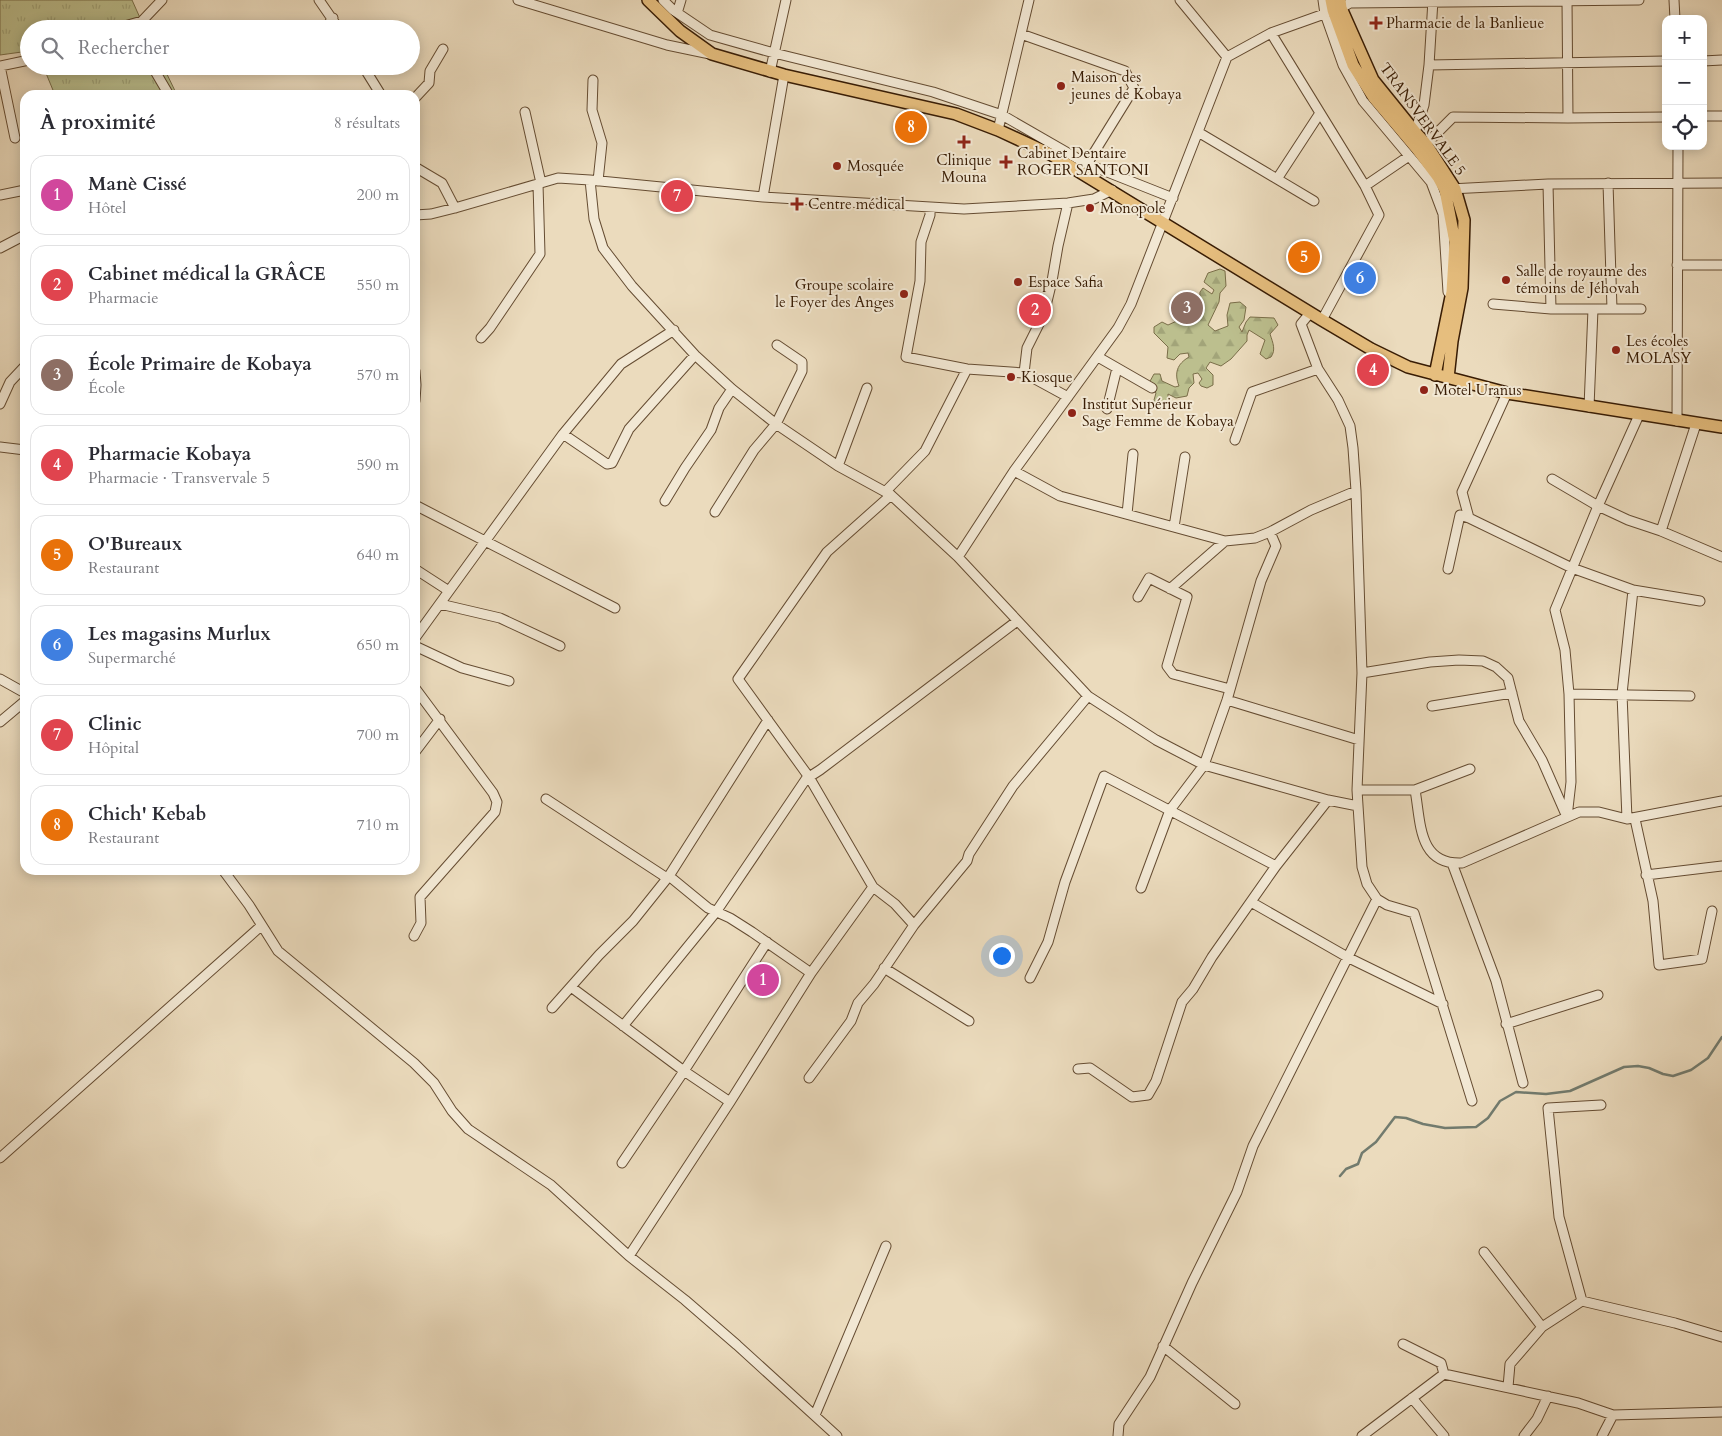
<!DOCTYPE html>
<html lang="fr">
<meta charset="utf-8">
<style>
:root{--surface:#fff;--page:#f2f2f3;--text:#2b2b33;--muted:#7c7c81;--line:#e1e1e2;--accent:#8f2418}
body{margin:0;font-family:Cardo,serif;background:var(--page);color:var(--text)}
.controls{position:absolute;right:15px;top:15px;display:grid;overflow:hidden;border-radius:10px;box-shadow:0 2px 12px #0003}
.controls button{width:45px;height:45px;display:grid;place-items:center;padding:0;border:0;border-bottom:1px solid var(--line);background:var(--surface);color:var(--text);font:25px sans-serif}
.you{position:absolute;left:1001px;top:955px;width:18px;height:18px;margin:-12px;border:4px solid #fff;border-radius:50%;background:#1a73e8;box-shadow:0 0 0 8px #1a73e833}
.badge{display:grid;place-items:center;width:32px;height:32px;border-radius:50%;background:var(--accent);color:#fff;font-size:16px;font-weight:700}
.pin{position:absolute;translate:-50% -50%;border:2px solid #fff;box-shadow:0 1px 5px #0006}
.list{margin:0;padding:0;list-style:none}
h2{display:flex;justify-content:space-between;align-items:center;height:65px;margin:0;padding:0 20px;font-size:21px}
h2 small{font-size:16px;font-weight:400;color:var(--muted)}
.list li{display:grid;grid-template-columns:32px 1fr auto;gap:15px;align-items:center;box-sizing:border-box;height:80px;margin:0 10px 10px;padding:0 10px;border:1px solid var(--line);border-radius:15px}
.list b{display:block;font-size:19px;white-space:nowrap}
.list p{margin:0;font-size:16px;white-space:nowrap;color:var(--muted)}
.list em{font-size:16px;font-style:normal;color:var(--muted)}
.icon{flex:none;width:28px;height:28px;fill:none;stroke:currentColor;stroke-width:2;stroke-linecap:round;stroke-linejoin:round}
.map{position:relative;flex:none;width:1722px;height:1436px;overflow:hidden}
.search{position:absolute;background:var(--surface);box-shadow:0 2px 12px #0003;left:20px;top:20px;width:400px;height:55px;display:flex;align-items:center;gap:12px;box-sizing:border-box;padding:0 18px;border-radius:28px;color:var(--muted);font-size:19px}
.panel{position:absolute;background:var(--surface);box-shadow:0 2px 12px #0003;left:20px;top:90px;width:400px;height:785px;border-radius:15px}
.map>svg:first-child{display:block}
.grass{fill:url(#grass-tufts);stroke:#7a6e49}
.forest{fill:url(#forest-firs);stroke:#7a6e49}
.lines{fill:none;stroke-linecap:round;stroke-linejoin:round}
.stream{stroke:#727b6e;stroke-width:2.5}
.minor-casing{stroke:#654c32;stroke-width:11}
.major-casing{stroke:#381c04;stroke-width:14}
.minor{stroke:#f2e8d4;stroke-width:9}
.major{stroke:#e6be7e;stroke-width:11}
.poi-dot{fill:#8f2418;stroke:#f2e8d4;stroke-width:2}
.labels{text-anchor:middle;stroke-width:4;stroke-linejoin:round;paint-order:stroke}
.poi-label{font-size:15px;fill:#381c04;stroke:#f2e8d4;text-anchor:start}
.street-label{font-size:15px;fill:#381c04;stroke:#f2e8d4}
</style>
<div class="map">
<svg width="1722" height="1436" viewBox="0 0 1722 1436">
<defs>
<pattern id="grass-tufts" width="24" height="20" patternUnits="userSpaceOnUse" patternTransform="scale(1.25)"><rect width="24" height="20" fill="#bcbf8e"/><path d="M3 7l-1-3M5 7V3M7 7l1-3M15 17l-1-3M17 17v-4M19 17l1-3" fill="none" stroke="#a2a479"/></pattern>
<pattern id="forest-firs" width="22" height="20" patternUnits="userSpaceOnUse" patternTransform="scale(1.25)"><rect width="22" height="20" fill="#bcbf8e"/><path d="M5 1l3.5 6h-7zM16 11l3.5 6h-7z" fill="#a2a479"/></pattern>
</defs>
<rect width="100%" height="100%" fill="#ebdbbd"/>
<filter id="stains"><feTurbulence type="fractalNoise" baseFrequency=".004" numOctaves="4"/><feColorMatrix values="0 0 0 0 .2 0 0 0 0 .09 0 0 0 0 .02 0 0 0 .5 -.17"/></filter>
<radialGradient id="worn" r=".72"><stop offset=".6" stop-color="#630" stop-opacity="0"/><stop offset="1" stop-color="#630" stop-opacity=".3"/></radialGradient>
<path class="grass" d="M0,0H132L145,29H29V51L0,55Z
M43,66H163L177,95H55Z"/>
<path class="forest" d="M1220,269L1225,271L1226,286L1220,293L1219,302L1208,325L1215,331L1228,326L1227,315L1230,303L1240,302L1246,307L1244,320L1239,327L1242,332L1246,322L1250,317L1274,318L1278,325L1270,334C1273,343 1276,350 1271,357L1266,359L1260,354L1265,340L1249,330L1247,335V341L1231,359L1221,366L1210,362L1206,368L1213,375V385L1207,388L1201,386L1199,383L1202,379L1198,373L1193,374L1194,383L1189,388L1187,396L1176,398L1168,394V399L1163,407L1157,408L1154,400L1156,393L1149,383L1154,374H1160L1162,381L1175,387L1179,386C1174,373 1177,364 1189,357L1188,353L1180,354L1174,360L1167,358L1168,347L1154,333V327L1162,322L1168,325L1179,320L1178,317L1190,312L1199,311L1200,292L1203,288L1212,294L1214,290L1204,282L1208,273Z"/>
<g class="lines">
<path class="stream" d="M1340,1176L1346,1169L1358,1164L1362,1153L1376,1142L1395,1117L1406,1118L1423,1124L1445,1128L1476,1127L1488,1118L1500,1101L1516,1092L1546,1094L1570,1091L1624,1067L1638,1066L1649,1068L1663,1074L1673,1076L1691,1070L1708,1058L1722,1037"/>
<defs>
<path id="minor" d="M319,0L339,29
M518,0L667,45L710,54
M663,0L673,10L710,35L774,53L933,92L1002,115L1087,164L1173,198
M1180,0L1227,57
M1323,0L1325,14L1343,65L1363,101L1431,182L1443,214L1448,292
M1567,0L1568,118
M1674,0L1675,19
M673,10H678L681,0
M114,29L142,21L162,0
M325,29L333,18
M1271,33L1365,186L1379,215L1322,320
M1021,34L1125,71L1134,88L1087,164
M1703,61L1722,60
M1429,65L1666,61
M152,66L169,95
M363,66L381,95
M770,72L786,0
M593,80L592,110L602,143L598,181
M415,98L429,83L430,71L443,49
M525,112L541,183
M1703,116H1722
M998,130L1029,0
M1198,132L1314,201
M1415,132L1424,105L1429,65L1433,0
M15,138L0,66L29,60
M1426,144L1453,117L1568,118L1666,117
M415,167L442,183L455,208
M1277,179L1320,113
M590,180L594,219L603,248L632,286L695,355L732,389L776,424L838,466L891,495L958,557L1088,696L1156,740L1204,765L1328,800L1358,806
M1608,183L1612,309
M1548,184L1551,309
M1365,186L1409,156
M1450,189L1548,184L1722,183
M0,195L25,190
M763,197L784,75
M930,207V215L921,242L920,281L906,357L967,369L1024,373L1068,397
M415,215L431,214L455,208L558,178L590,180L763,197L964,209L1068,203L1094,199L1112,190
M0,248L25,235
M1677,265H1722
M1493,304L1551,309H1641
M1310,313L1301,324L1318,369L1338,400L1350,426L1353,448L1356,491L1362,673L1357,790L1362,867L1367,884L1377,899L1387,905L1414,913L1472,1101
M481,338L490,328L540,254L538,184
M1098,357L1152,388
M415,371L416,385L415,401
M1024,373L1027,348L1044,314L1052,281L1058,246L1068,203
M1507,393L1462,492L1469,518L1572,568L1633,590
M0,404L10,382L25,366
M1589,407L1593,309
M1107,409L1117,368
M1677,421L1678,146
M563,434L607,464L612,463L629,429L695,355
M1235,440L1252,392L1318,369
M0,447L25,450
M838,466L867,388
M1014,471L1060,496L1225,541L1255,538L1270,532L1311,510L1356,491
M1552,479L1598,506L1628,520L1661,531L1722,557
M886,491L925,451L967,369
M665,501L685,468L711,430L719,408L732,389
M415,505L615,608
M715,512L754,450L776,424L802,371V362L777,345
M1127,514L1133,454
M1174,527L1185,457
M1661,531L1696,424
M958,557L1014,471L1118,328L1131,304L1227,57L1271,33L1341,8L1350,3L1639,0
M415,569L449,591L415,638
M1448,569L1460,515L1469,518
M1170,589L1225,541
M449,591L563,434L621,364L674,330
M1138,597L1149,578L1187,597L1167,666L1173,674L1230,689
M440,604L500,618L560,646
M415,646L462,668L509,681
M1362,673L1430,662L1459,660L1483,661L1496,667L1508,678L1519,721L1542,760L1567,817
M0,679L25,693
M1569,694L1690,696
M1227,700L1359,740
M1432,706L1512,693
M0,722L25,701
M415,752L440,719
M1357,790H1415L1470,769
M1415,790C1421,823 1418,865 1462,863L1579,812H1599L1627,819L1722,801
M546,799L667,878
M1567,817L1571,782L1569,694L1565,650L1555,610L1598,506L1639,415
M1627,819L1622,694L1633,590L1700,601
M1635,819L1653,901L1659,965L1702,959L1712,911
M1452,863L1496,981L1523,1083
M223,870L249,905L278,951L414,1063L434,1083L452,1111L468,1129L551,1185L629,1256L685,1300L737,1345L837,1436
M1646,875L1722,866
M669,876L768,720
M873,887L809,777L738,679L827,552L891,495
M1141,888L1170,810L1204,765L1227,700L1261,581L1276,546L1270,532
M1251,902L1349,958L1443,1004
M414,936L421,923L420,897L495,812L497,802L493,793L415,688
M884,968L969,1021
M1030,978L1048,942L1065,882L1104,776L1276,866
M571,987L684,1071L730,1102
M552,1008L599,955L633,921L669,876L708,908L730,918L752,932L811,973L873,887L895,904L914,925
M1506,1024L1598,995
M623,1026L716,912L806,779L820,770L1017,621
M1078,1069L1090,1068L1132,1097L1148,1095L1156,1081L1182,1002L1193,989L1212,957L1276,866L1328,800
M809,1078L851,1021L858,1003L874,984L914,925L967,861L969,854L1013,786L1088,696
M0,1158L261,926
M622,1163L684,1071L767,942
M1484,1252L1542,1327
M629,1256L730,1102L811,973
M1582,1301L1559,1217L1548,1108L1601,1105
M1403,1344L1441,1363L1444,1374
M1163,1346L1235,1404
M1508,1387L1510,1364L1542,1327L1582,1301L1675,1323L1722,1337
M1412,1398L1444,1436
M815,1415L886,1246
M1118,1436L1119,1424L1150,1377L1192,1283L1237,1192L1253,1146L1377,899
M1362,1436L1444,1374L1578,1403L1613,1415L1722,1412
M1524,1436L1537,1419L1548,1396
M1602,1436L1613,1415"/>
<path id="major" d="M648,0L680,31L712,54L784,75L956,114L998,130L1052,155L1322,320L1371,349L1408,367L1507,393L1722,427
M1331,0L1333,10L1353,65L1374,98L1417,149L1438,177L1445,190L1455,242L1452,292L1435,375
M1340,0L1341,8L1373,80L1415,132L1426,144L1455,189L1464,220L1462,288L1452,341L1448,378"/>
</defs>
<use href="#minor" class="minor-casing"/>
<use href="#major" class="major-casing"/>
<use href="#minor" class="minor"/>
<use href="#major" class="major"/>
</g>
<g class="poi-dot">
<path d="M1373.5 15.5h5v5h5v5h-5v5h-5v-5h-5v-5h5z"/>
<circle cx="1061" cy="86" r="5"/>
<path d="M961.5 134.5h5v5h5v5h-5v5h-5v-5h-5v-5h5z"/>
<path d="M1003.5 154.5h5v5h5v5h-5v5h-5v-5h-5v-5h5z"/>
<circle cx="837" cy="166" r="5"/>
<path d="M794.5 196.5h5v5h5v5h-5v5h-5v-5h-5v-5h5z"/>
<circle cx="1090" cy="208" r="5"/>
<circle cx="1506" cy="280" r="5"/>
<circle cx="1018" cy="282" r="5"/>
<circle cx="904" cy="294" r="5"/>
<circle cx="1616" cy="350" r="5"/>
<circle cx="1011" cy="377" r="5"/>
<circle cx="1424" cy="390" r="5"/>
<circle cx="1072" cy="413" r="5"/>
</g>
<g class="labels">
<g class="poi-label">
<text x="1386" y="28">Pharmacie de la Banlieue</text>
<text x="1071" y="82">Maison des<tspan x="1071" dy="17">jeunes de Kobaya</tspan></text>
<text x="1017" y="158">Cabinet Dentaire<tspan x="1017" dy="17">ROGER SANTONI</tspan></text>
<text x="964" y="165" text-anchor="middle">Clinique<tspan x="964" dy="17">Mouna</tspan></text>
<text x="847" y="171">Mosquée</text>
<text x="808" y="209">Centre médical</text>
<text x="1100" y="213">Monopole</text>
<text x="1516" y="276">Salle de royaume des<tspan x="1516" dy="17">témoins de Jéhovah</tspan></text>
<text x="1028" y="287">Espace Safia</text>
<text x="894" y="290" text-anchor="end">Groupe scolaire<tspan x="894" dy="17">le Foyer des Anges</tspan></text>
<text x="1626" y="346">Les écoles<tspan x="1626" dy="17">MOLASY</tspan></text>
<text x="1021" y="382">Kiosque</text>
<text x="1434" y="395">Motel Uranus</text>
<text x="1082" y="409">Institut Supérieur<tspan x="1082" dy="17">Sage Femme de Kobaya</tspan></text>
</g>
<g class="street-label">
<text transform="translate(1423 119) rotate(54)" y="5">TRANSVERVALE 5</text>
</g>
</g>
<rect width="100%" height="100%" filter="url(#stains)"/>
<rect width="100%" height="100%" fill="url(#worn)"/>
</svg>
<div class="controls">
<button>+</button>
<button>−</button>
<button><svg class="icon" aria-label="locate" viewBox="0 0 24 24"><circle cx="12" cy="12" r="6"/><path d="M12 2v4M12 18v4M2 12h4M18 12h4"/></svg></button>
</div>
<div class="you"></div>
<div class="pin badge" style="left:763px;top:980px;background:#d1479c">1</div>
<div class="pin badge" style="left:1035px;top:310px;background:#e0444e">2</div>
<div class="pin badge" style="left:1187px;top:308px;background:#8d6e63">3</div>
<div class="pin badge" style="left:1373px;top:370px;background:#e0444e">4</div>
<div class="pin badge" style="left:1304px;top:257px;background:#e8710a">5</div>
<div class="pin badge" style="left:1360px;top:278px;background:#3f7fe0">6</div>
<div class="pin badge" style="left:677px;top:196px;background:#e0444e">7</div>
<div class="pin badge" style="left:911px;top:127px;background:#e8710a">8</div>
<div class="search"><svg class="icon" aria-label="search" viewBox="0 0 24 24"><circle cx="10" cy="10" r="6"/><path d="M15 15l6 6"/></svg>Rechercher</div>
<section class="panel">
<h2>À proximité<small>8 résultats</small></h2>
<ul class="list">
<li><span class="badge" style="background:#d1479c">1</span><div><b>Manè Cissé</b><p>Hôtel</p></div><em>200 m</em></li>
<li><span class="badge" style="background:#e0444e">2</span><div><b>Cabinet médical la GRÂCE</b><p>Pharmacie</p></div><em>550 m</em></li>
<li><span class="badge" style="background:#8d6e63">3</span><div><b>École Primaire de Kobaya</b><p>École</p></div><em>570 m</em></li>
<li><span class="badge" style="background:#e0444e">4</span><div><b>Pharmacie Kobaya</b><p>Pharmacie · Transvervale 5</p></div><em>590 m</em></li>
<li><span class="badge" style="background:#e8710a">5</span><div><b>O'Bureaux</b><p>Restaurant</p></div><em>640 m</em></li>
<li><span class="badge" style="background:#3f7fe0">6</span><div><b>Les magasins Murlux</b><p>Supermarché</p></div><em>650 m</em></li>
<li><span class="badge" style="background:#e0444e">7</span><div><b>Clinic</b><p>Hôpital</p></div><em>700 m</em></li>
<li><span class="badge" style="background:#e8710a">8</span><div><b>Chich' Kebab</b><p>Restaurant</p></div><em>710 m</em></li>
</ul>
</section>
</div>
